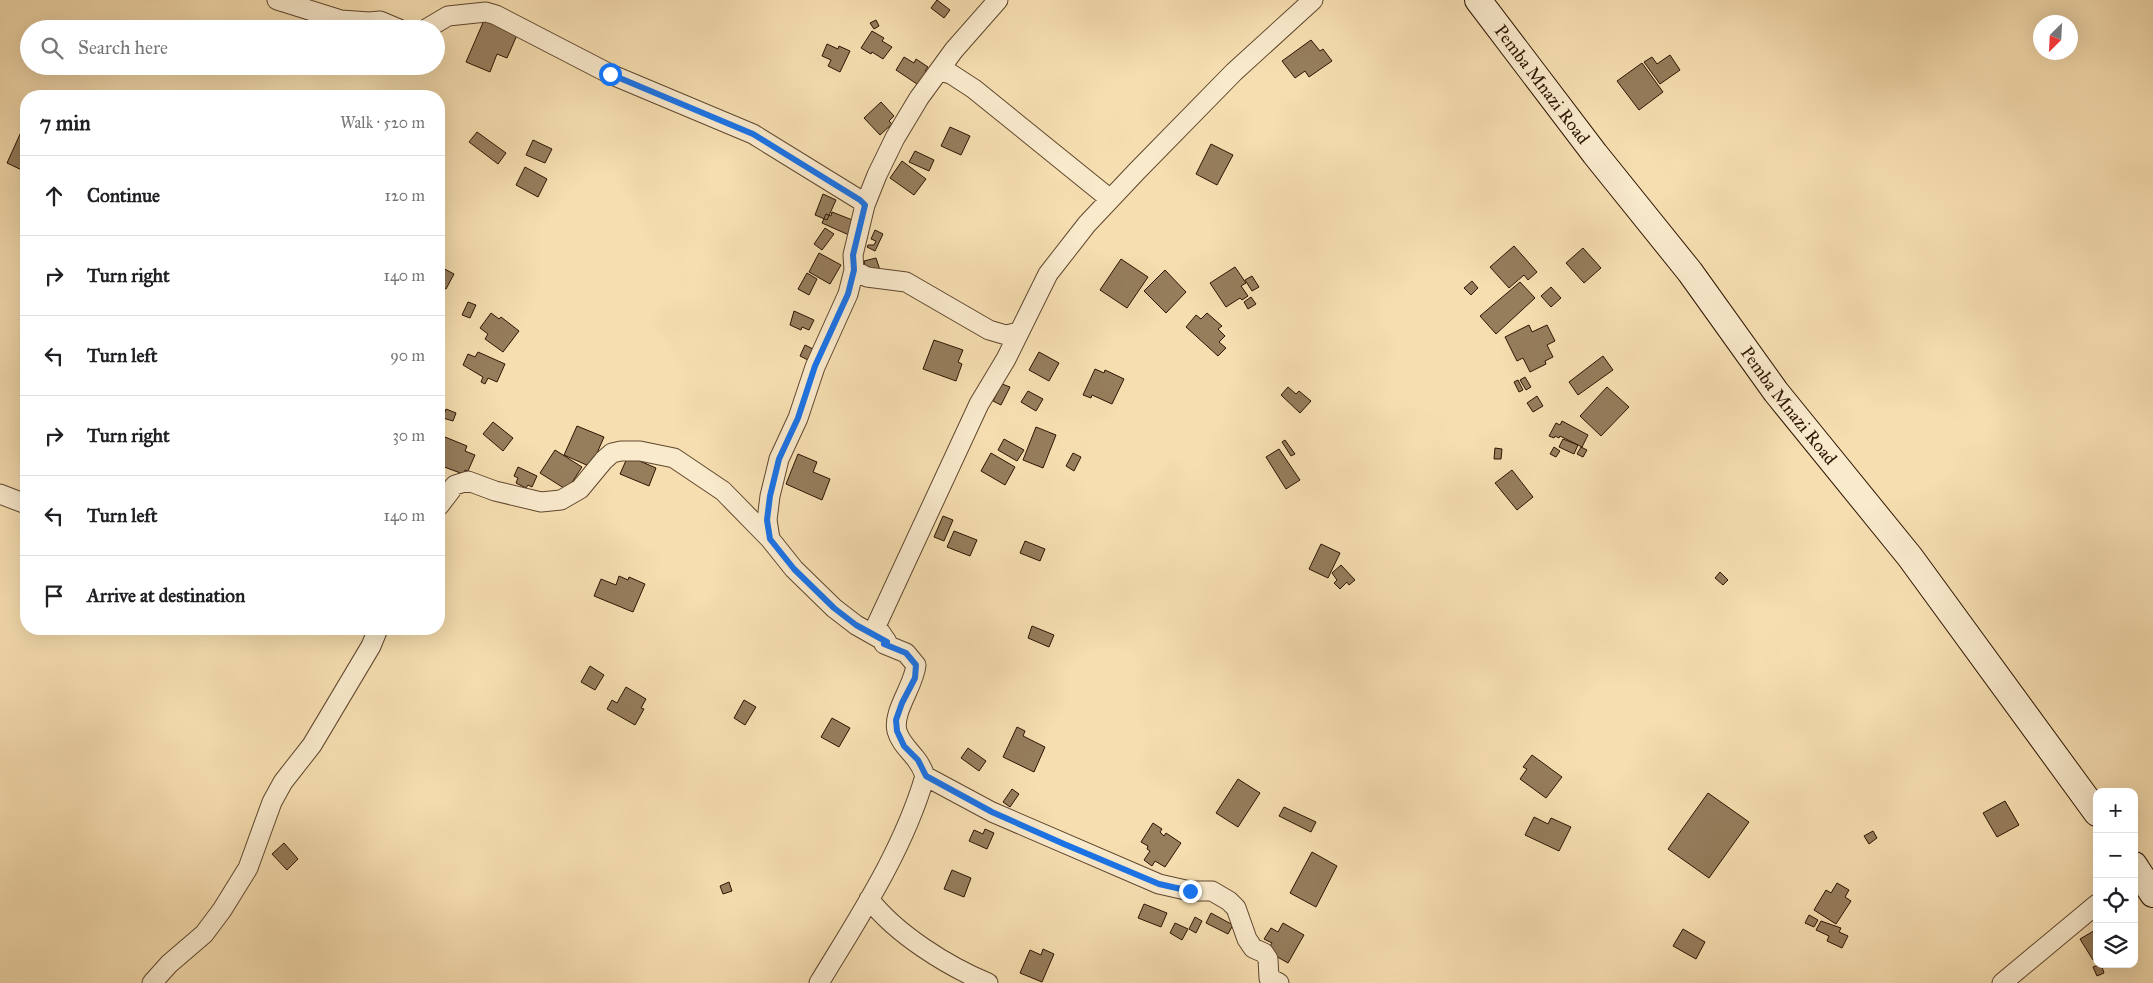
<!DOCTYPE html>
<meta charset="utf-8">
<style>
:root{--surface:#fff;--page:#f6f6f6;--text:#202124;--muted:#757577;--line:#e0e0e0}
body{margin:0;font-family:"IM FELL Great Primer",serif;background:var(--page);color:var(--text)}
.controls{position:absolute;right:15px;bottom:15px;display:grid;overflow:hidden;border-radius:10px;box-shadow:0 5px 20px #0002}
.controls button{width:45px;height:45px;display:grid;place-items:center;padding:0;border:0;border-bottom:1px solid var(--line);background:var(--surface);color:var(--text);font:25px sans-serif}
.compass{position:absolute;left:2033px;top:15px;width:45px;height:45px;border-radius:50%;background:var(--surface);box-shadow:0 5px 20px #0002;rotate:204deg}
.stop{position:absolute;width:15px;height:15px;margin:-11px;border:4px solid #1a73e8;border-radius:50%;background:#fff}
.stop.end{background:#1a73e8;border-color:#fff;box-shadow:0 1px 5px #0008}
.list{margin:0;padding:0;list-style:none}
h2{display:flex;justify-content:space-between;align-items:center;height:65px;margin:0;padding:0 20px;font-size:21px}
h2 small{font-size:16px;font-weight:400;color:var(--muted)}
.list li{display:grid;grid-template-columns:32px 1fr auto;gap:15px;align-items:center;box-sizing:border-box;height:80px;padding:0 20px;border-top:1px solid var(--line)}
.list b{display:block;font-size:19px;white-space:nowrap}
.list em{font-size:16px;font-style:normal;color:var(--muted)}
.icon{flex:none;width:28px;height:28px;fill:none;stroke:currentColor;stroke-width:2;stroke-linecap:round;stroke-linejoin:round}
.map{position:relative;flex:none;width:2153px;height:983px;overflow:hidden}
.search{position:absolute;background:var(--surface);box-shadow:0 5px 20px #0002;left:20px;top:20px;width:425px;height:55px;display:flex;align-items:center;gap:12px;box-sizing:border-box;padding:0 18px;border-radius:28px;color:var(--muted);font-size:19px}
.panel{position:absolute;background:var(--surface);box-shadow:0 5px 20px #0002;left:20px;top:90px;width:425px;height:545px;border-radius:20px}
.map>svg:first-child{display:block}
.building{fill:#967d5c;stroke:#2d1402}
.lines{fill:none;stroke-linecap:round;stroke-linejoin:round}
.street-casing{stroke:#5f462e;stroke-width:21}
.secondary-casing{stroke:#2d1402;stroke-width:28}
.street{stroke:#f9eacc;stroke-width:19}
.secondary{stroke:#f9eacc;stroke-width:26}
.route{stroke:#1a73e8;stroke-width:6}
.labels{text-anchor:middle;stroke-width:4.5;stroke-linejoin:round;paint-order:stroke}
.street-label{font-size:18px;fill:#2d1402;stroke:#f9eacc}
</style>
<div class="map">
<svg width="2153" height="983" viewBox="0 0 2153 983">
<rect width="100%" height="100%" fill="#f6deb0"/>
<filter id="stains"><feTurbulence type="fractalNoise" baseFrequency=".004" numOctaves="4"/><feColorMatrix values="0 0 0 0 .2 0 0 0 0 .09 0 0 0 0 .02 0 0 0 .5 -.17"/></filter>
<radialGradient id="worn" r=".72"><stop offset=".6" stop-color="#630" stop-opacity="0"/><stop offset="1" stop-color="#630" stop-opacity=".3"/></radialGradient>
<path class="building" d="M937,0L950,10L944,18L931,8Z
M485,18L501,25L500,28L517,35L507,58L497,54L490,72L466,62Z
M876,20L879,26L874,29L870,23Z
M872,31L884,38L882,41L892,47L883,59L872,52L871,54L861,48Z
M1311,40L1320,51L1323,49L1332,61L1309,77L1305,71L1295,78L1282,61Z
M827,44L838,49L839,46L850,51L840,72L828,66L831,60L822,56Z
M1670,55L1680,70L1660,84L1644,62L1652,57L1657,64Z
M904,57L914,63L916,59L928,67L925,71L928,73L920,86L896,70Z
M1642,63L1663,92L1639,110L1617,81Z
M881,102L894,116L889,121L892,124L880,135L864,118Z
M26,121V172L7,163Z
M950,127L970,136L961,155L941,146Z
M477,132L506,153L498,164L469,142Z
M533,140L552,149L545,163L526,155Z
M1211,144L1233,155L1217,185L1196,174Z
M915,151L934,160L929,171L909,162Z
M902,161L926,179L914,195L890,178Z
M525,167L547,179L538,197L516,185Z
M823,194L836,200L827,220L815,215Z
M832,212L855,221L849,235L822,223L826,214L831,216Z
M825,228L834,234L822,250L814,244Z
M875,230L883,234L875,251L867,247L868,245H874L876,241L871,239Z
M1514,246L1537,272L1528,280L1524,275L1509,288L1490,267Z
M1583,248L1601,268L1584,283L1566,263Z
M819,253L841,265L830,284L809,272Z
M876,258L880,270L867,273L864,261Z
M1121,259L1148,277L1127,308L1100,290Z
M439,266L454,274L446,289L439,285Z
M1235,267L1246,283L1241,286L1248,296L1242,300L1240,298L1226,307L1210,283Z
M1165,270L1186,292L1166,313L1144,291Z
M807,273L817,279L809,295L798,289Z
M1252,276L1259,287L1252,291L1245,280Z
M1472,281L1478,288L1471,295L1464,288Z
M1520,282L1535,298L1496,334L1480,316Z
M1551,287L1561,298L1551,307L1541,296Z
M1251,297L1256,304L1248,309L1244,302Z
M468,302L476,305L470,318L462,315Z
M794,311L814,320L809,330L802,327L801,330L790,325Z
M491,313L499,319L501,317L519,331L503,352L485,339L488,334L480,328Z
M1207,313L1222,326L1218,329L1225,336L1219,342L1226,348L1218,356L1186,327L1196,315L1201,319Z
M1529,325L1532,332L1547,325L1555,341L1547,345L1553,357L1545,361L1546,364L1530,372L1523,358L1517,361L1505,337Z
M934,340L963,350L958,362L962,364L956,381L923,369Z
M805,345L815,350L810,361L800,356Z
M478,352L505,364L497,382L488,378L485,384L481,382L483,377L463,365L468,354L475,357Z
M1039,352L1059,363L1049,381L1029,370Z
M1603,356L1613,370L1578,395L1569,382Z
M1095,369L1104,373L1105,370L1124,379L1112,404L1092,395L1091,398L1083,395Z
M1525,377L1531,387L1526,390L1520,380Z
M1518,380L1523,390L1519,392L1514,382Z
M1002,384L1010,387L1001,405L993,401Z
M1288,387L1296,394L1299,391L1311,401L1300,413L1281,395Z
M1607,387L1629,407L1601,436L1580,416Z
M1028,391L1043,399L1036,411L1021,402Z
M1537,396L1543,406L1533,412L1527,403Z
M446,409L456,413L453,421L443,418Z
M1562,421L1588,435L1582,447L1560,436L1559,438L1555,436L1554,438L1549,436L1556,423L1560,425Z
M493,422L513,438L503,451L483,434Z
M577,426L604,437L591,467L564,455Z
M1036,427L1056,435L1043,468L1023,460Z
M445,437L467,446L465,451L475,455L468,471L465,470L463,474L439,465V447L441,448Z
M1004,439L1024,450L1017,461L998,450Z
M1563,439L1578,445L1574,454L1559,447Z
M1285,440L1295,454L1291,456L1282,442Z
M1554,447L1560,451L1556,457L1550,454Z
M1581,447L1587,450L1583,457L1577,454Z
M1495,448L1502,449L1501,459H1494Z
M1279,449L1300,480L1286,489L1266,457Z
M555,450L582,467L567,490L540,473Z
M991,453L1015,467L1005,485L981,471Z
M1073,453L1081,457L1074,471L1066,466Z
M798,454L817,462L813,472L830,479L822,500L786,484Z
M628,456L656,468L649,486L620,474Z
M518,467L537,476L532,487L528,485L526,488L516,483L518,478L514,476Z
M1512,470L1533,497L1517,510L1495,483Z
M943,516L953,520L944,541L934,537Z
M954,531L977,540L970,556L947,547Z
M1025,541L1045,549L1040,561L1020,553Z
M1321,544L1340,553L1328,578L1309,569Z
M1341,565L1355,580L1349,585L1347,582L1340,589L1334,583L1337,580L1332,573Z
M1720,572L1728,580L1723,585L1715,578Z
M619,576L628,580L629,577L645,584L633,612L594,596L601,579L616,585Z
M1032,626L1054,635L1049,647L1028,638Z
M590,666L604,675L595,690L581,682Z
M626,687L646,699L641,708L644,709L635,725L607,709L612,700L617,703Z
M744,700L756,707L745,725L734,718Z
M832,718L850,728L839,747L821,737Z
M1017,727L1025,731L1023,736L1045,747L1034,772L1003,757Z
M968,748L986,761L979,771L961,758Z
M1532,755L1562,777L1546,798L1520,779L1527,769L1523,767Z
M1238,779L1260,793L1238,827L1216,813Z
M1012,789L1019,794L1010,807L1003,802Z
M1708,793L1749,822L1709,878L1668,849Z
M2005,801L2019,825L1997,837L1983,813Z
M1284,807L1316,822L1311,832L1279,816Z
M1534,817L1548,824L1551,818L1571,827L1559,851L1525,835Z
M1153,823L1162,829L1160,832L1164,836L1166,833L1181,843L1165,867L1155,861L1152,866L1144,860L1150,851L1147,849L1148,846L1141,842Z
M985,829L994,833L987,849L969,841L974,830L983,834Z
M1873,831L1877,838L1869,844L1864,836Z
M284,843L298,859L287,870L272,854Z
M1312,852L1337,866L1316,907L1290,893Z
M952,870L971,878L964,897L944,889Z
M729,882L732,891L723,894L720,886Z
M1837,883L1849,890L1845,897L1851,901L1836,924L1814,910L1826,890L1831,893Z
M1144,904L1167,913L1161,927L1138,918Z
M1211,913L1233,925L1228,934L1206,923Z
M1809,915L1818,920L1814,927L1805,923Z
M1195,917L1202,921L1196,933L1189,929Z
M1821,921L1841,928L1839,932L1848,936L1842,948L1827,941L1829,936L1816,930Z
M1175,923L1188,929L1182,940L1170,933Z
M1283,923L1304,935L1288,963L1267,951L1272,943L1264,939L1271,928L1278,932Z
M1683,929L1705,942L1696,959L1673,946Z
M2097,929V958L2093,960L2080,939Z
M1043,949L1054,954L1042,982L1020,973L1030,950L1041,955Z
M2101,964L2104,973L2097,976L2093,967Z"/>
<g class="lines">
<defs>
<path id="street" d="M277,0L341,20L369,22L380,21L399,29
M426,29L448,16L486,12L496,15L610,74L753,134L860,200L865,205
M940,71L951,74L974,89L1110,199
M854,270L867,277L906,282L989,330L1006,335L1019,332
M0,494L26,504
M439,506L455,485L468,481L495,491L541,502L561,500L580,489L604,460L612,453L621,451H640L674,458L723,491L770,539
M886,642L856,625L834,608L794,569L770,539L767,520L770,496L779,459L798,418L815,367L848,294L854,270L853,255L865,205L877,175L895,138L919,98L954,50L998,0
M925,776L992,812L1159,884L1190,891H1212L1229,901L1236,908L1247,939L1253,948L1264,953L1268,959L1269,978L1279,983
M869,899C896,934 947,966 988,983
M152,983L169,964L204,934L222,910L248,868L272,802L283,782L312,745L371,646L378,629
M819,983C859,917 903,851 925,776C923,770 920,764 916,759C909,750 900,742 897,731C892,712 914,686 916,665L906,653L884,644L887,642L876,626L979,404L1006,359L1048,274L1087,224L1137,171L1234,72L1313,0
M2002,983L2097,904"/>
<g id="secondary">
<path id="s1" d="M1478,0L1595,154L1690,272L1776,392L1910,557L2097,813"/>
<path d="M2134,865L2153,894"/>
</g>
</defs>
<use href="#street" class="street-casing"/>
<use href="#secondary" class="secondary-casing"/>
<use href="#street" class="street"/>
<use href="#secondary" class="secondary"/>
</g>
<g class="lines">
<path class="route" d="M610,74L753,134L860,200L865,205L853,255L854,270L848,294L815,366L798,418L779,459L770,496L767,520L770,539L794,569L834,608L856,625L887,642L884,644L906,653L916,665L915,678L902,703L896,720L897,731L904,746L918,760L926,776L992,812L1064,844L1159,884L1190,891"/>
</g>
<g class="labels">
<g class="street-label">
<text dy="6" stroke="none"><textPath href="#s1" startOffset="106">Pemba Mnazi Road</textPath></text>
<text dy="6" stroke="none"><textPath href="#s1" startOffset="511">Pemba Mnazi Road</textPath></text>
</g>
</g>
<rect width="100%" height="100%" filter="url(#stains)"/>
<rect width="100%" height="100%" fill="url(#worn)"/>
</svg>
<div class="controls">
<button>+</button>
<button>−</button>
<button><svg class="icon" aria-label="locate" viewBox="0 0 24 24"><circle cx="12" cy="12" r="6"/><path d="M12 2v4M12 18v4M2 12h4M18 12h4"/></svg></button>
<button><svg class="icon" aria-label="layers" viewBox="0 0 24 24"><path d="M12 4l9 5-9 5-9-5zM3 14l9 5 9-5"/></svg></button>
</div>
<svg class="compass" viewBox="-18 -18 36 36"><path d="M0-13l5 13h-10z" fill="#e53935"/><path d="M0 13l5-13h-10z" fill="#757577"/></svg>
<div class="stop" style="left:610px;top:74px"></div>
<div class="stop end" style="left:1190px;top:891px"></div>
<div class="search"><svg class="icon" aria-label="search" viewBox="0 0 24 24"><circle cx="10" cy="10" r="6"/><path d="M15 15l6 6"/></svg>Search here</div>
<section class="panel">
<h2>7 min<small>Walk · 520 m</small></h2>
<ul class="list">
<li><svg class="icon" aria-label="ahead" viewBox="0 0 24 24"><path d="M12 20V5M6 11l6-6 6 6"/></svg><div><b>Continue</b></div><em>120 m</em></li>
<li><svg class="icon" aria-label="right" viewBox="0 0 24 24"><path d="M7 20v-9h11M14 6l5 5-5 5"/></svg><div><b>Turn right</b></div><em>140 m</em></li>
<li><svg class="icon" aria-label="left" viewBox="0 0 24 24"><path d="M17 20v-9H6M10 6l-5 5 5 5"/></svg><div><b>Turn left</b></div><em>90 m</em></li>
<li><svg class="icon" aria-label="right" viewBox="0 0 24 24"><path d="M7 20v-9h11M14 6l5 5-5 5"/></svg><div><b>Turn right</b></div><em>30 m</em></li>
<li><svg class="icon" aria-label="left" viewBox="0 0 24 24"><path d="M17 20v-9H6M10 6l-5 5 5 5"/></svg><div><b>Turn left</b></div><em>140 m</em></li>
<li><svg class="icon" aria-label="arrive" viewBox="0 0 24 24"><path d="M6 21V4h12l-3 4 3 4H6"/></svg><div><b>Arrive at destination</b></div></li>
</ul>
</section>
</div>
